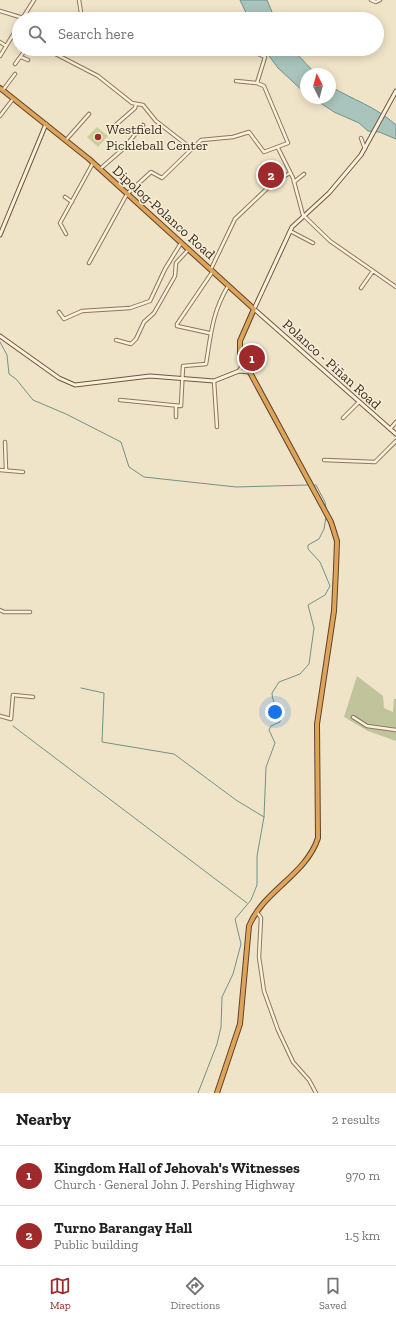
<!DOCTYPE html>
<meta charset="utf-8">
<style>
:root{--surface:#fff;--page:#f2f2f2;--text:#202124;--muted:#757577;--line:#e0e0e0;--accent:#9e2a2b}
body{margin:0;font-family:"Zilla Slab",serif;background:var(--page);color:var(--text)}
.compass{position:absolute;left:300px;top:68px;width:36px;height:36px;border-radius:50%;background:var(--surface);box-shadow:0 2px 10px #0003;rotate:354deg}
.you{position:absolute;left:275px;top:712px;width:14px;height:14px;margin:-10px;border:3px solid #fff;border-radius:50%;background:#1a73e8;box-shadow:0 0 0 6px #1a73e833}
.badge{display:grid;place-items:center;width:26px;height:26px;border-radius:50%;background:var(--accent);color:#fff;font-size:13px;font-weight:700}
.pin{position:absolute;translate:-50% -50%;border:2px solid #fff;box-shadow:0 1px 4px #0006}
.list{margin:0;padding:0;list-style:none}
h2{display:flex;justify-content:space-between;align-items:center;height:52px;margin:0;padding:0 16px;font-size:17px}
h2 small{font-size:13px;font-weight:400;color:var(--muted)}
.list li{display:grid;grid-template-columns:26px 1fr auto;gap:12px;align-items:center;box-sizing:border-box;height:60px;padding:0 16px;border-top:1px solid var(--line)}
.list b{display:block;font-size:15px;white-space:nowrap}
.list p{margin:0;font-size:13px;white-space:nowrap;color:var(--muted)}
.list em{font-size:13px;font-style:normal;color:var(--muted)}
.icon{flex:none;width:22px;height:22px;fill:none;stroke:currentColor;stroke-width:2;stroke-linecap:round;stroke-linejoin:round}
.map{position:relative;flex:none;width:396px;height:1093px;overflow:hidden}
.search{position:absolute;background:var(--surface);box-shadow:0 2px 10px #0003;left:12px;right:12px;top:12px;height:44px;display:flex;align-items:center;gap:10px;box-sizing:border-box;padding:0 14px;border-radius:22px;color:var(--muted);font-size:15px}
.sheet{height:172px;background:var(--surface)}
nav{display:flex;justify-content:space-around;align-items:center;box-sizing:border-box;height:56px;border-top:1px solid var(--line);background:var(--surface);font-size:11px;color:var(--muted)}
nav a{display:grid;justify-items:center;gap:2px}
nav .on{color:var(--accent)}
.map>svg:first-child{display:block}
.green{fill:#c9cf9b}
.cemetery{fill:#bfc49a}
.water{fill:#a9c4bc;stroke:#6f938a}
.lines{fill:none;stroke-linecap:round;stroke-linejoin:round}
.stream{stroke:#6f938a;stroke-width:1}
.street-casing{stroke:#8d765c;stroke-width:4.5}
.secondary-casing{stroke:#6f573f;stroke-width:5}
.highway-casing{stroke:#5b4430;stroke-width:6}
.street{stroke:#faf1dc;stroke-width:2.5}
.secondary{stroke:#faf1dc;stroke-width:3}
.highway{stroke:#e0a458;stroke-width:4}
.poi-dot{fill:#9e2a2b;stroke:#f7eed8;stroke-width:1.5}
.labels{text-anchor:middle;stroke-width:3;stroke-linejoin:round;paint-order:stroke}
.poi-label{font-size:14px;fill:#3d2e20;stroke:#f7eed8;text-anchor:start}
.street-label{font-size:14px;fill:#3d2e20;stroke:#f7eed8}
</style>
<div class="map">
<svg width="396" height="1093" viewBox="0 0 396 1093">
<rect width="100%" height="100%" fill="#f0e4c8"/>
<path class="green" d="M97,127L108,136L98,147L87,137Z"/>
<path class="cemetery" d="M357,676L383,696L384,708L393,712L394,699H396V741L368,731L344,717Z"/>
<path class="water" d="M240,0H267L275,19H249Z
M264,49H292L316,74H306V94L278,68Z
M330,86C353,100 375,106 396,125V139L379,132L368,131L359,123L334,112L313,98H330Z"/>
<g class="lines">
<path class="stream" d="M0,342L7,355L9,374L16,379L33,400L66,414L121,442L129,467L144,477L236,487L308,485
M314,485H316L325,502L326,508
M81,688L104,693L102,742L174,754L236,800L264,817
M13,726L247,903
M198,1093L217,1044L221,1027L222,997L233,974L241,944L235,919L251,900L257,885V856L264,817L266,767L275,743L269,730L271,726L280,722C281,712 272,704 272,693L279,682L300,674L309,664L314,628L308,605L325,595L330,586L320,562L308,549V545L319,539L324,529L326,517"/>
<defs>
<path id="street" d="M79,0L82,19
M371,0L376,2L380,0
M0,11L23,18
M22,19L34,0
M30,19L33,15
M15,32L19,34
M0,42L6,46
M46,49L98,76L132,103L143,105L156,121L192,149
M247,49L265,57L257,83
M261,49L265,57
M0,56L19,25
M21,57L28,60
M15,64L26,49
M3,90L15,74
M0,116L13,99
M110,130L135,108L136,104
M361,138L365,149
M66,140L89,114
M278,148L293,178L303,215L330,241L396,287
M100,169L123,149L143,125
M294,182L304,174
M65,197L72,202
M290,231L313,243
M66,234L60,223L93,163
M89,263L127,194L151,172L162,178L201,140L233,137L249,132L264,152L288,143L264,86L257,83L236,81
M211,269L235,219L274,182L290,173
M361,288L373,271
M59,312L64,319L82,311L130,308L150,301L165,269L181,243
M209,333L177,326V324L213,271
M116,340L131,344L136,339L144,322L154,313L175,276L176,263L189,249
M214,381L217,427
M120,400L181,406L183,366L206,364C211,334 212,313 228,286
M176,417V406
M343,418L359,402
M390,429L396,422
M5,442L6,470
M324,460L375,462L396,441
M0,470L23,472
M0,610L4,612H30
M0,716L11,719L13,695L33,697
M353,717L367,726L396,730
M257,912L261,918L259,957L264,991L278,1030L293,1062L309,1080L316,1093"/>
<path id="secondary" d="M396,91L361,155L329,193L292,227L254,309L396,434
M0,235L46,124
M0,336L59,378L75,385L150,376L214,381L239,371L244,363
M239,371L249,372"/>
<path id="highway" d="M0,88L89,159L254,309L240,341V354L331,522L337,541L336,568L334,611L317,724L318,838C306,875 263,891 249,926L240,1024L217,1093"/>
</defs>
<use href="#street" class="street-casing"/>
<use href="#secondary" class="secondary-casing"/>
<use href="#highway" class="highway-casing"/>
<use href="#street" class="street"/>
<use href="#secondary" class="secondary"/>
<use href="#highway" class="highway"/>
</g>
<circle class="poi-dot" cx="98" cy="137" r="4"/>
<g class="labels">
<g class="poi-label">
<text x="106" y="134">Westfield<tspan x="106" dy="16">Pickleball Center</tspan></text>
</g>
<g class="street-label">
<text transform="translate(164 212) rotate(42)" y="5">Dipolog-Polanco Road</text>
<text transform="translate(332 364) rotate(42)" y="5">Polanco - Piñan Road</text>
</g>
</g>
</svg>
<svg class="compass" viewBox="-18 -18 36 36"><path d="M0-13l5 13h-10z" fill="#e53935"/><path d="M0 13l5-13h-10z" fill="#757577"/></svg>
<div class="you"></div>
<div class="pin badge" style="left:252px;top:358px">1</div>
<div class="pin badge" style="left:271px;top:175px">2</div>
<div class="search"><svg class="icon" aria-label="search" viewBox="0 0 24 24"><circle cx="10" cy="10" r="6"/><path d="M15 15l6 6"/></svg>Search here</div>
</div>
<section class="sheet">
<h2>Nearby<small>2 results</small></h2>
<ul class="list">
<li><span class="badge">1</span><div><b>Kingdom Hall of Jehovah's Witnesses</b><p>Church · General John J. Pershing Highway</p></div><em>970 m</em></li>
<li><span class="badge">2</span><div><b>Turno Barangay Hall</b><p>Public building</p></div><em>1.5 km</em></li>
</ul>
</section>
<nav>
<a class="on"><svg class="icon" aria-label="map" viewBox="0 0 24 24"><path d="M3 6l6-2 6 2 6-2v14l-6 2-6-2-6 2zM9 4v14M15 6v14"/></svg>Map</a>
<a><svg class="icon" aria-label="directions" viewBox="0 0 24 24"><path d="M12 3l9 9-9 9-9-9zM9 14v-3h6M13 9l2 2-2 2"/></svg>Directions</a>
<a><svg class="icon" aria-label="saved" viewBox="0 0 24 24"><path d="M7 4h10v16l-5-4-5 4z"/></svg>Saved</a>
</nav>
